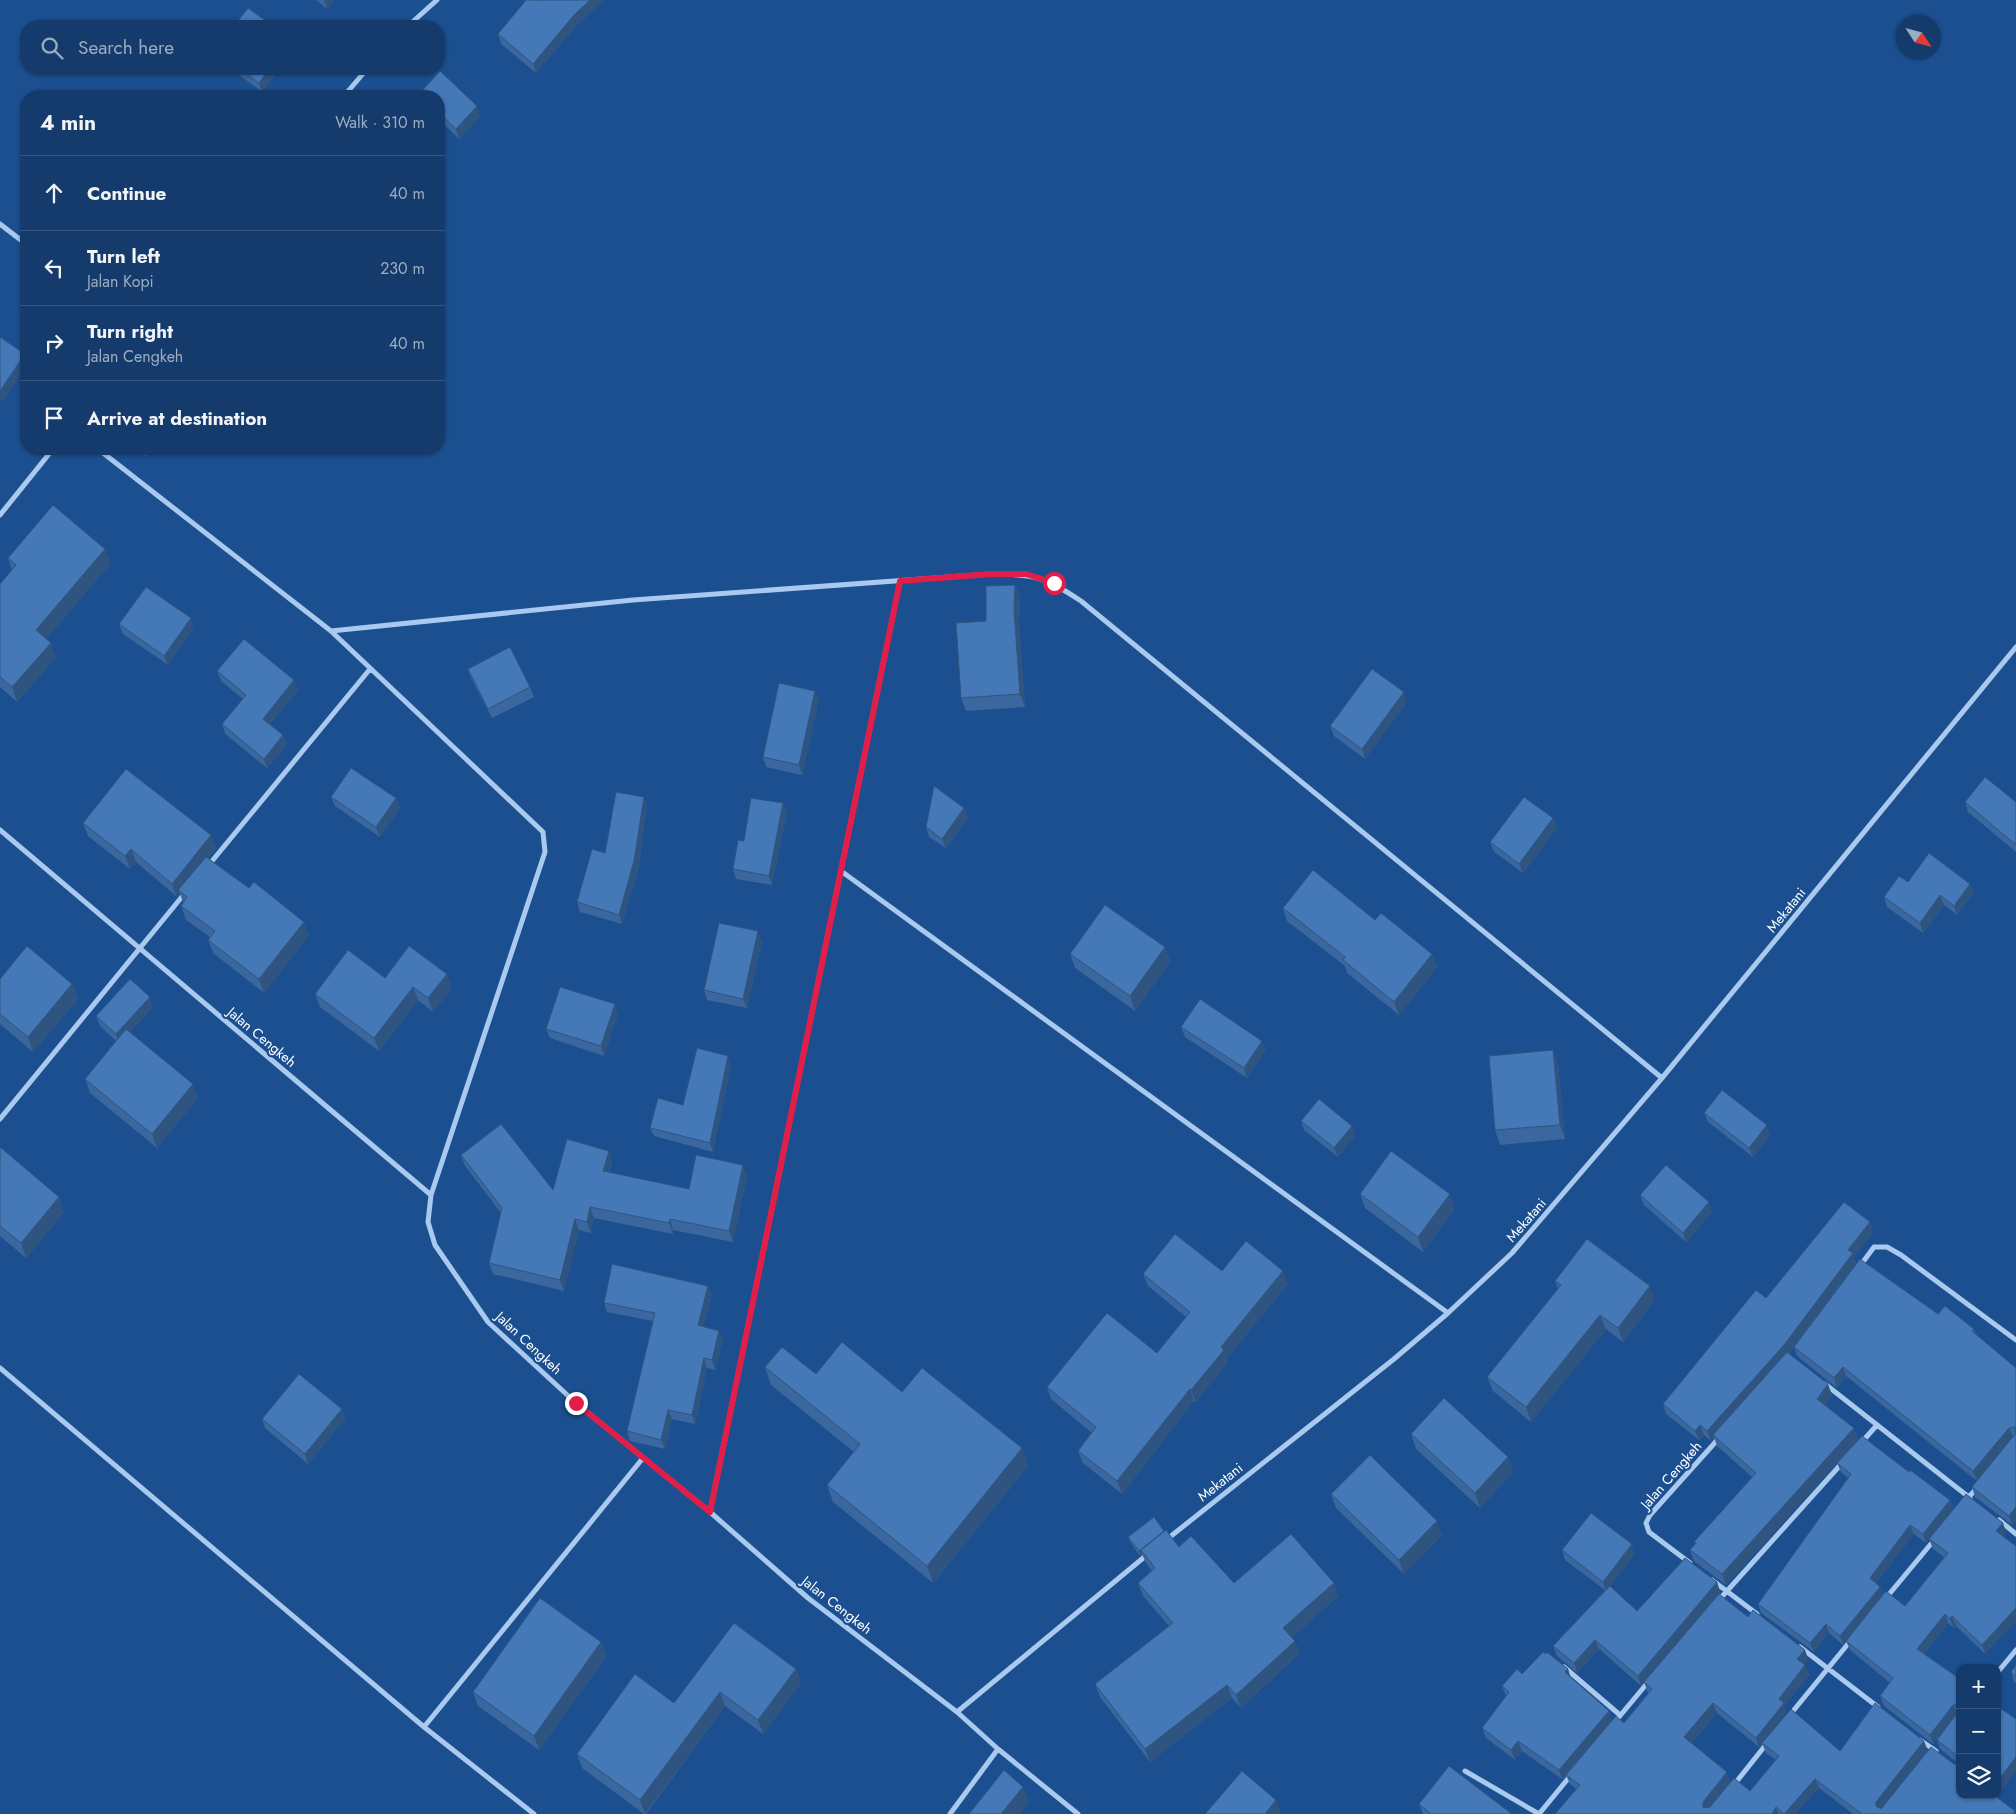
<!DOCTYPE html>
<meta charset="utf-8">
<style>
:root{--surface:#143b6b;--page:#1d4271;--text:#f1f3f6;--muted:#9dadc1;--line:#33557e}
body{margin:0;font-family:Jost,sans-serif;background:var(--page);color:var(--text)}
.controls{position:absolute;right:15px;bottom:15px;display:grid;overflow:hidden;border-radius:10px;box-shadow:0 1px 4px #0004}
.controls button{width:45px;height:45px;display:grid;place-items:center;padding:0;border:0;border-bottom:1px solid var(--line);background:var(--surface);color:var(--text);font:25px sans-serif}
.compass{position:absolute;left:1896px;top:15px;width:45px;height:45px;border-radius:50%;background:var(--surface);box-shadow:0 1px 4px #0004;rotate:126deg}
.stop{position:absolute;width:15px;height:15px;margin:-11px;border:4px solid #e11d48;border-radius:50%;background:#fff}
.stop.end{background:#e11d48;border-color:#fff;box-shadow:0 1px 5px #0008}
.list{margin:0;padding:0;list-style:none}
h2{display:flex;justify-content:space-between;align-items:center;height:65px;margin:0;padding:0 20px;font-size:21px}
h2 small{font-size:16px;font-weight:400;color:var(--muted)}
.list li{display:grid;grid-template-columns:32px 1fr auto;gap:15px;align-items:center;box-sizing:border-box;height:75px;padding:0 20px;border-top:1px solid var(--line)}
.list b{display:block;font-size:19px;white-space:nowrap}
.list p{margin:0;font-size:16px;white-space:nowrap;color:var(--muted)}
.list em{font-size:16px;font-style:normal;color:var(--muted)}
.icon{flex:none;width:28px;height:28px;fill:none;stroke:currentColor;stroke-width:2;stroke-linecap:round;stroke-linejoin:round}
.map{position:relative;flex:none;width:2016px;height:1814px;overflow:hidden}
.search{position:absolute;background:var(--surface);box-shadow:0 1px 4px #0004;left:20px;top:20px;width:425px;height:55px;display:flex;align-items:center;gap:12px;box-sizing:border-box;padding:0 18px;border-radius:20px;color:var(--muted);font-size:19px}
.panel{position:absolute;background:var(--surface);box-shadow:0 1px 4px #0004;left:20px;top:90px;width:425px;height:365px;border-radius:20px}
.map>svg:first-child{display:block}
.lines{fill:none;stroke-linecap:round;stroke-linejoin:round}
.street{stroke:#a9c9ee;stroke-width:5}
.wall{fill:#3a679d}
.shaded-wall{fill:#305480}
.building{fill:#4478b7;stroke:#305480}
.route{stroke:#e11d48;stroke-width:6}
.labels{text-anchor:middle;stroke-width:4.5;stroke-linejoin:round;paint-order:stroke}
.street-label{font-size:14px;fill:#fff;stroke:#1b4f8f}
</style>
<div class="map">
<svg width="2016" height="1814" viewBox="0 0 2016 1814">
<rect width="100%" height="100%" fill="#1b4f8f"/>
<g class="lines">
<path class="street" d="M408,26L437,0
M344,96L367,69
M0,224L26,244
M98,449L331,631L543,832L545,852L431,1195L428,1222L435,1245L488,1322L576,1403L710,1512L808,1598L957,1712L998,1749L1078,1814
M0,515L53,449
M331,631L633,600L991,574C1035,574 1045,577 1081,601L1662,1078
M0,830L431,1195
M208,866L370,669
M841,871L1448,1313
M0,1119L185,893
M1860,1266L1874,1247H1887L1901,1255L2016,1340
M0,1368L424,1727L534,1814
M1825,1384L1970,1498
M1861,1443L1877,1425
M1965,1501L1978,1487
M710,1512L900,581
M1999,1520L2016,1534
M1166,1540L1394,1359L1448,1313L1512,1253L1662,1078L2016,647
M1690,1563L1649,1532L1646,1523L1650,1515L1720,1437
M1712,1580L1757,1614
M1886,1598L1935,1539
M1718,1601L1843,1462
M1800,1647L1878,1707
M1564,1667L1620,1715
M1997,1673L2016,1650
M957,1712L1148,1554
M1789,1716L1852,1639
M1614,1723L1649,1681
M424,1727L643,1458
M1920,1740L1936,1751
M1465,1771L1539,1814
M1733,1786L1768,1742
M950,1814L998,1749
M1539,1814L1571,1775"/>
</g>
<path class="wall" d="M316,0H334L327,9Z
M540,0H604L577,25L536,73L501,44L498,34Z
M231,69H280L262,92Z
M440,71L477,106L480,116L459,139L439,119V96H420L419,94Z
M135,449H152L146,457Z
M105,549L110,564L46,639L56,657L17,702L0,687V584L12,570L8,558Z
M1015,585L1020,598L1019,623L1025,707L966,711L961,698Z
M119,624L194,628L168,665L123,634Z
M468,669L530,687L534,697L492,718L471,678Z
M217,671L294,680L298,690L270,724L283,735L287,745L267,768L225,734L222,724L243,699L221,681Z
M819,700L802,775L766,767L763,757Z
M1407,702L1365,759L1334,736L1330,726Z
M331,797L396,798L400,808L380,837L335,806Z
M1965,802H2016V852L1968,812Z
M783,803L787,813L772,885L736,879L733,869L744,841Z
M647,806L638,871L622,924L580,912L577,902L605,853Z
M964,808L968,818L946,848L929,837L926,827Z
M1553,818L1557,828L1523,873L1494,852L1490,842Z
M83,823L211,835L216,848L208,858L309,935L264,993L213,953L208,940L210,937L186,920L181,906L183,903L180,893L177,897L136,862L130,869L88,836Z
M1908,882L1974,893L1957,915L1944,905L1923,933L1887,907L1884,897Z
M1283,908L1375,920L1432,954L1437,967L1399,1015L1347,973L1345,966L1287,921Z
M762,941L747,1008L707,1000L704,990Z
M1165,947L1170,962L1135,1011L1075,968L1070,954Z
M447,974L452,988L433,1012L418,1000L379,1051L320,1007L315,994L385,978Z
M0,979L72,984L78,999L33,1052L0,1024Z
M153,1007L130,1032L198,1098L157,1148L90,1093L85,1079L116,1041L100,1026L96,1016Z
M618,1014L604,1056L550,1038L546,1029Z
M1181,1027L1266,1050L1247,1078L1185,1037Z
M1553,1050L1558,1064L1565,1139L1500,1145L1495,1130Z
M731,1065L713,1152L654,1136L650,1128L683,1105Z
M1704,1113L1770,1135L1753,1157L1708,1122Z
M1301,1121L1355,1136L1338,1157L1304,1130Z
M0,1147L59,1197L64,1212L26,1258L0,1236Z
M461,1155L553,1190L612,1161L609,1173L689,1189L747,1175L733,1242L673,1230V1234L594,1218L591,1233L579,1230L564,1291L493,1274L489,1263L501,1213L465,1166Z
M1360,1194L1455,1209L1423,1252L1365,1208Z
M1640,1195L1712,1212L1686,1242L1644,1205Z
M1870,1222L1873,1232L1854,1257L1856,1263L1789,1353L1832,1395L1825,1405L1854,1428L1858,1440L1726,1585L1694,1561L1690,1550L1695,1544L1694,1542L1752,1477L1717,1446L1714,1437L1711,1441L1704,1435L1699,1440L1666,1414L1663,1404L1766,1298Z
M1222,1271L1288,1284L1227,1358L1228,1362L1196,1402L1194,1401L1122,1494L1083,1463L1078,1451L1092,1433L1051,1399L1047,1387L1157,1353L1186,1317L1148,1286L1143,1274Z
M1555,1281L1655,1300L1623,1342L1606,1329L1531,1422L1493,1391L1487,1377L1558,1289Z
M708,1286L712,1295L703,1326L723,1340L715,1370L707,1368L695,1424L672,1419L665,1449L630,1441L627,1431L653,1321L607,1312L604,1303Z
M1938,1314L1974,1329L1976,1335L2016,1368V1521L2012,1525L1975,1497L1972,1487L1977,1481L1846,1376L1837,1388L1797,1356L1794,1347Z
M765,1367L816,1374L902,1392L1022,1448L1028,1466L933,1583L833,1502L827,1485L854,1452L771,1385Z
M342,1409L345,1419L308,1464L265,1428L262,1419Z
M1411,1434L1508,1457L1513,1472L1480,1508L1416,1449Z
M1837,1463L1909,1472L1950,1500L1954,1509L1926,1543L1914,1534L1876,1583L1880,1587L1883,1596L1843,1645L1829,1633L1814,1652L1761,1613L1758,1604L1848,1478L1841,1472Z
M1331,1494L1442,1535L1404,1574L1336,1508Z
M1164,1531L1179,1547L1234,1583H1334L1338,1596L1292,1637L1300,1653L1241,1708L1232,1698L1150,1762L1100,1697L1095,1684L1169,1626L1143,1596L1138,1583L1152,1571L1146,1563L1142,1554L1140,1556L1130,1542L1128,1537Z
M2006,1532L2003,1536L1985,1654L1956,1626L1954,1628L1948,1623L1924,1654L1960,1679V1795L2016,1814H1853L1819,1788L1795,1814H1555L1576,1789L1570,1784L1566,1775L1562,1779L1522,1751L1515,1760L1486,1738L1482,1728L1506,1696L1502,1686L1522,1674L1546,1654L1568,1669L1570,1677L1609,1711L1612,1720L1624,1723L1648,1693L1644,1682L1641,1686L1599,1649L1577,1673L1557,1656L1553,1646L1605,1590L1565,1560L1562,1550L1632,1544L1635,1554L1610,1586L1637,1611L1717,1582L1720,1592L1719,1594L1748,1617L1808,1659L1804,1664L1805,1665L1809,1675L1785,1705L1759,1747L1717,1713L1691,1743L1731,1782L1750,1791L1776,1760L1766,1753L1762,1743L1840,1751H1928L1954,1764H1959L1940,1749L1937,1740L1938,1738L1933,1744L1884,1706L1880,1696L1890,1683L1850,1650L1846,1641L1905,1606L1944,1557L1933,1549L1929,1539Z
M601,1642L606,1657L539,1750L478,1706L473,1692Z
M2016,1665V1683L2014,1682L2011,1672Z
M796,1669L801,1683L763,1734L725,1706L646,1814H644L582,1768L577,1754L674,1703Z
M1419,1804L1512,1814H1423Z"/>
<path class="shaded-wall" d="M324,0H334L327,9Z
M590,0H604L577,25L536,73L533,64L574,15Z
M269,69H280L262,92L259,83Z
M477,106L480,116L459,139L456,129Z
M25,354L26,358V367L2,403L0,397V391Z
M143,449H152L146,457Z
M105,549L110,564L42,644L36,630Z
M1015,585L1020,598L1019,623L1025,707L1020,694L1014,610Z
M191,618L194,628L168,665L164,656Z
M51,643L56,657L17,702L12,687Z
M294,680L298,690L267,728L263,719Z
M815,691L819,700L802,775L799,765Z
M1404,692L1407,702L1365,759L1362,749Z
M283,735L287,745L267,768L264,759Z
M644,797L647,806L638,871L622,924L619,915Z
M396,798L400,808L380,837L376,827Z
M783,803L787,813L772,885L769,876Z
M964,808L968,818L946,848L942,839Z
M1553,818L1557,828L1523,873L1519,864Z
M211,835L216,848L181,892L178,890L180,893L177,897L172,884Z
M131,849L136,862L130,869L125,856Z
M1970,884L1974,893L1957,915L1954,906Z
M1940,895L1944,905L1923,933L1920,923Z
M304,922L309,935L264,993L259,979Z
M758,931L762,941L747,1008L743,999Z
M1165,947L1170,962L1135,1011L1130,996Z
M1432,954L1437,967L1399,1015L1394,1002Z
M447,974L452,988L433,1012L428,998Z
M72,984L78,999L33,1052L28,1037Z
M413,987L418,1000L379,1051L374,1038Z
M150,997L153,1007L119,1044L116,1034Z
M615,1004L618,1014L604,1056L601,1046Z
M1262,1041L1266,1050L1247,1078L1244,1068Z
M1553,1050L1558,1064L1565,1139L1560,1125Z
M728,1056L731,1065L713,1152L710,1143Z
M193,1084L198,1098L157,1148L152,1134Z
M1767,1125L1770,1135L1753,1157L1749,1148Z
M1352,1126L1355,1136L1338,1157L1334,1148Z
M609,1151L612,1161L607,1182L603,1171Z
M743,1165L747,1175L733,1242L729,1231Z
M1450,1194L1455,1209L1423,1252L1418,1237Z
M59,1197L64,1212L26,1258L21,1243Z
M1709,1202L1712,1212L1686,1242L1683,1233Z
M590,1207L594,1218L591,1233L587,1222Z
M575,1219L579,1230L564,1291L560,1280Z
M670,1219L673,1230V1234L669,1223Z
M1870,1222L1873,1232L1854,1257L1856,1263L1788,1354L1713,1435L1714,1437L1711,1441L1707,1431Z
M1283,1271L1288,1284L1227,1358L1228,1362L1196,1402L1191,1390L1221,1347Z
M708,1286L712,1295L701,1334L698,1325Z
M1650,1286L1655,1300L1623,1342L1618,1328Z
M1600,1315L1606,1329L1531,1422L1526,1407Z
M719,1331L723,1340L715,1370L712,1360Z
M704,1358L707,1368L695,1424L692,1415Z
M1843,1367L1846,1376L1837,1388L1834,1378Z
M1828,1384L1832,1395L1821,1410L1817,1399Z
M1190,1389L1194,1401L1122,1494L1117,1481Z
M342,1409L345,1419L308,1464L305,1454Z
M668,1410L672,1419L665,1449L661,1440Z
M1700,1425L1704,1435L1699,1440L1695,1431Z
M1854,1428L1858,1440L1726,1585L1722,1574Z
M2009,1428L2013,1437L1977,1481L1973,1471Z
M1022,1448L1028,1466L933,1583L927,1566Z
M1508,1457L1513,1472L1480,1508L1475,1493Z
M1950,1500L1954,1509L1926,1543L1923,1534Z
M2016,1507V1521L2012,1525L2009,1516Z
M1437,1521L1442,1535L1404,1574L1399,1560Z
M2003,1523L2006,1532L1999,1540L1996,1531Z
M1910,1525L1914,1534L1873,1587L1870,1578Z
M1164,1531L1141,1550L1142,1554L1140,1556L1139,1551Z
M1632,1544L1635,1554L1606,1591L1603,1582Z
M1717,1582L1720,1592L1641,1686L1638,1676Z
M1334,1583L1338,1596L1288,1640L1283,1628Z
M1880,1587L1883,1596L1843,1645L1840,1636Z
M2016,1608V1622L1985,1654L1982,1645Z
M1945,1614L1948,1623L1920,1659L1917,1649Z
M1952,1616L1956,1626L1954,1628L1950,1619Z
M1826,1624L1829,1633L1814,1652L1810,1643Z
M1595,1640L1599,1649L1577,1673L1574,1663Z
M1295,1641L1300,1653L1241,1708L1236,1695Z
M601,1642L606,1657L539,1750L534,1736Z
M1805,1650L1808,1659L1801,1669L1797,1659Z
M1805,1665L1809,1675L1785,1705L1787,1712L1759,1747L1756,1738L1779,1699Z
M796,1669L801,1683L763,1734L758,1720Z
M1568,1669L1571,1679L1565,1672Z
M1227,1685L1232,1698L1150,1762L1145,1749Z
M720,1692L725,1706L645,1814L640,1800Z
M1713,1703L1717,1713L1687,1747L1684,1737Z
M1953,1705L1957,1715L1933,1744L1930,1735Z
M1609,1711L1612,1720L1562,1779L1559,1770Z
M1518,1741L1522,1751L1515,1760L1511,1750Z
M1924,1741L1928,1751L1880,1811L1876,1806V1802Z
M2016,1757V1771L1999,1794L1997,1790V1782Z
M1727,1772L1731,1782L1707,1811L1703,1808V1802Z
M1815,1779L1819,1788L1795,1814H1784Z
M1023,1787L1029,1803L1020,1814H1001Z
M1276,1800L1282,1814H1265Z
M1776,1807L1779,1814H1772Z"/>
<path class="building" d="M526,0H538L539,1L540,0H590L574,15L533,64L498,34Z
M248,8L273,26H234Z
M240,69H269L259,83Z
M440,71L477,106L456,129L439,113V96H421L419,94Z
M0,337L25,354L0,391Z
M53,505L105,549L36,630L51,643L12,687L0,677V584L16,565L8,558Z
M1015,585L1014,610L1020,694L961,698L956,623L986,621V586Z
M146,587L191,618L164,656L119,624Z
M244,639L294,680L263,719L283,735L264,759L222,724L246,695L217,671Z
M510,647L530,687L488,709L468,669Z
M1372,669L1404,692L1362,749L1330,726Z
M779,683L815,691L799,765L763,757Z
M351,768L396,798L376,827L331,797Z
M126,769L211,835L172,884L131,849L125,856L83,823Z
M1985,777L2016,802V845L1965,802Z
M934,786L964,808L942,839L926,827Z
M616,792L644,797L634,861L619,915L577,902L592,849L605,853Z
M1524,797L1553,818L1519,864L1490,842Z
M751,798L783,803L769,876L733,869L738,840L744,841Z
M1929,853L1970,884L1954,906L1940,895L1920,923L1884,897L1899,876L1908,882Z
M206,857L249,888L254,882L304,922L259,979L208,940L215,931L181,906L187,897L178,890Z
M1313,870L1375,920L1381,913L1432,954L1394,1002L1343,960L1345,957L1283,908Z
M1105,905L1165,947L1130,996L1070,954Z
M719,923L758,931L743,999L704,990Z
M27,946L72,984L28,1037L0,1014V979Z
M409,946L447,974L428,998L413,987L374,1038L315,994L348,950L385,978Z
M130,979L150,997L116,1034L96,1016Z
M560,987L615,1004L601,1046L546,1029Z
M1200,999L1262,1041L1244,1068L1181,1027Z
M126,1029L193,1084L152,1134L85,1079Z
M697,1048L728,1056L710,1143L650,1128L658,1098L683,1105Z
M1553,1050L1560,1125L1495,1130L1489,1056Z
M1722,1090L1767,1125L1749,1148L1704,1113Z
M1319,1099L1352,1126L1334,1148L1301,1121Z
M501,1124L553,1190L567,1139L609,1151L603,1171L689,1189L696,1155L743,1165L729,1231L670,1219L669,1223L590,1207L587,1222L575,1219L560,1280L489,1263L502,1208L461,1155Z
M0,1147L59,1197L21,1243L0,1226Z
M1391,1151L1450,1194L1418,1237L1360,1194Z
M1666,1165L1709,1202L1683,1233L1640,1195Z
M1844,1202L1870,1222L1848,1250L1853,1253L1784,1345L1707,1431L1700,1425L1695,1431L1663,1404L1756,1290L1766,1298Z
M1175,1234L1222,1271L1246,1241L1283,1271L1221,1347L1224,1350L1191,1390L1190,1389L1117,1481L1078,1451L1096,1427L1047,1387L1107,1313L1157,1353L1190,1312L1143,1274Z
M1587,1239L1650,1286L1618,1328L1600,1315L1526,1407L1487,1377L1561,1285L1555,1281Z
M1860,1259L1938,1314L1945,1306L1974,1329L1972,1331L2016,1368V1507L2009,1516L1972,1487L2016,1433L2015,1427L2009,1428L1973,1471L1843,1367L1834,1378L1794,1347Z
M612,1264L708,1286L698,1325L719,1331L712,1360L704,1358L692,1415L668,1410L661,1440L627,1431L655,1313L604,1303Z
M842,1342L902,1392L922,1368L1022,1448L927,1566L827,1485L860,1444L765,1367L782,1347L816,1374Z
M1787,1352L1828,1384L1817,1399L1854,1428L1722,1574L1690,1550L1696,1543L1694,1542L1756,1473L1713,1435Z
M299,1374L342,1409L305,1454L262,1419Z
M1444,1398L1508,1457L1475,1493L1411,1434Z
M1862,1436L1909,1472L1910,1470L1950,1500L1923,1534L1910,1525L1870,1578L1880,1587L1840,1636L1826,1624L1810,1643L1758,1604L1851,1474L1837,1463Z
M1370,1455L1437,1521L1399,1560L1331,1494Z
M1966,1494L2003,1523L1996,1531L2016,1546V1608L1982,1645L1952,1616L1950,1619L1945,1614L1917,1649L1960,1679V1706L1958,1704L1953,1705L1930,1735L1880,1696L1893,1678L1846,1641L1886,1591L1905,1606L1948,1553L1929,1539Z
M1591,1513L1632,1544L1603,1582L1562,1550Z
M1154,1517L1164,1531L1139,1551L1128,1537Z
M1166,1530L1179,1547L1191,1536L1234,1583L1291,1534L1334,1583L1283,1628L1295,1641L1236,1695L1227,1685L1145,1749L1095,1684L1173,1623L1138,1583L1155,1568L1141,1550Z
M1685,1558L1717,1582L1638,1676L1595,1640L1574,1663L1553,1646L1610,1586L1637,1611Z
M1719,1594L1748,1617L1753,1610L1805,1650L1797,1659L1805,1665L1779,1699L1784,1703L1756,1738L1713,1703L1684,1737L1727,1772L1703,1802V1808L1710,1807L1734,1778L1750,1791L1779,1756L1762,1743L1791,1709L1840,1751L1875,1703L1924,1741L1876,1802V1806L1881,1809L1931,1747L1954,1764L1960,1763L1959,1757L1937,1740L1960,1709V1795H1994L2015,1811L2013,1814H1862L1815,1779L1784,1814L1776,1807L1772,1814H1555L1580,1785L1566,1775L1616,1716L1624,1723L1652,1689L1644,1682Z
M540,1598L601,1642L534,1736L473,1692Z
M734,1623L796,1669L758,1720L720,1692L640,1800L577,1754L635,1674L674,1703Z
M1543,1652L1546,1654L1547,1652L1568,1669L1565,1672L1609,1711L1559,1770L1518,1741L1511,1750L1482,1728L1509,1692L1502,1686L1517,1669L1522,1674Z
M2016,1665V1677L2011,1672Z
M1997,1706L2016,1719V1757L1997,1782Z
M1449,1766L1512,1814H1431L1419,1804Z
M1004,1770L1023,1787L1001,1814H969Z
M1242,1771L1276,1800L1265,1814H1205Z"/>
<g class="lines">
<path class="route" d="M576,1403L710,1512L900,581L991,574H1026L1054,583"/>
</g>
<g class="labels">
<g class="street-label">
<text transform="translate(1786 910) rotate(-51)" y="5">Mekatani</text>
<text transform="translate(262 1037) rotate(40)" y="5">Jalan Cengkeh</text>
<text transform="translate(1526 1220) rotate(-49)" y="5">Mekatani</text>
<text transform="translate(529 1343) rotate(43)" y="5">Jalan Cengkeh</text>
<text transform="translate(1671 1475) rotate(-49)" y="5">Jalan Cengkeh</text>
<text transform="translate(1220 1482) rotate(-38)" y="5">Mekatani</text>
<text transform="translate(837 1605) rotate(38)" y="5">Jalan Cengkeh</text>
</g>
</g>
</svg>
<div class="controls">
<button>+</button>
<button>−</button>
<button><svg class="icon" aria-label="layers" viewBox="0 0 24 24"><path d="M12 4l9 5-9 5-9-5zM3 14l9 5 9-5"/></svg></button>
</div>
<svg class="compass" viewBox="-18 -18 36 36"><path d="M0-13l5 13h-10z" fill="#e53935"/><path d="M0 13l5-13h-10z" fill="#9dadc1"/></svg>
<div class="stop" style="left:1054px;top:583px"></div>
<div class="stop end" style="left:576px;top:1403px"></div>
<div class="search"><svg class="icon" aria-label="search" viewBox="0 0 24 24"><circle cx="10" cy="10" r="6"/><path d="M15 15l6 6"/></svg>Search here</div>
<section class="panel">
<h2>4 min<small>Walk · 310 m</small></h2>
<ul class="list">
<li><svg class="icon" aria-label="ahead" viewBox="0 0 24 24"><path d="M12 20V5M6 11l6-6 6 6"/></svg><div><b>Continue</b></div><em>40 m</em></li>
<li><svg class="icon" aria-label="left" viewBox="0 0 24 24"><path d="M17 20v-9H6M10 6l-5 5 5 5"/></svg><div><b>Turn left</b><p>Jalan Kopi</p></div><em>230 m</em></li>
<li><svg class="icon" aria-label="right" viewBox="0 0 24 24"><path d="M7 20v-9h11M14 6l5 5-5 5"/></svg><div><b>Turn right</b><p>Jalan Cengkeh</p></div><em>40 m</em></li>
<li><svg class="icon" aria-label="arrive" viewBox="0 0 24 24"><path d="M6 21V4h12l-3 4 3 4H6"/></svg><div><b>Arrive at destination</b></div></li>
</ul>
</section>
</div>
